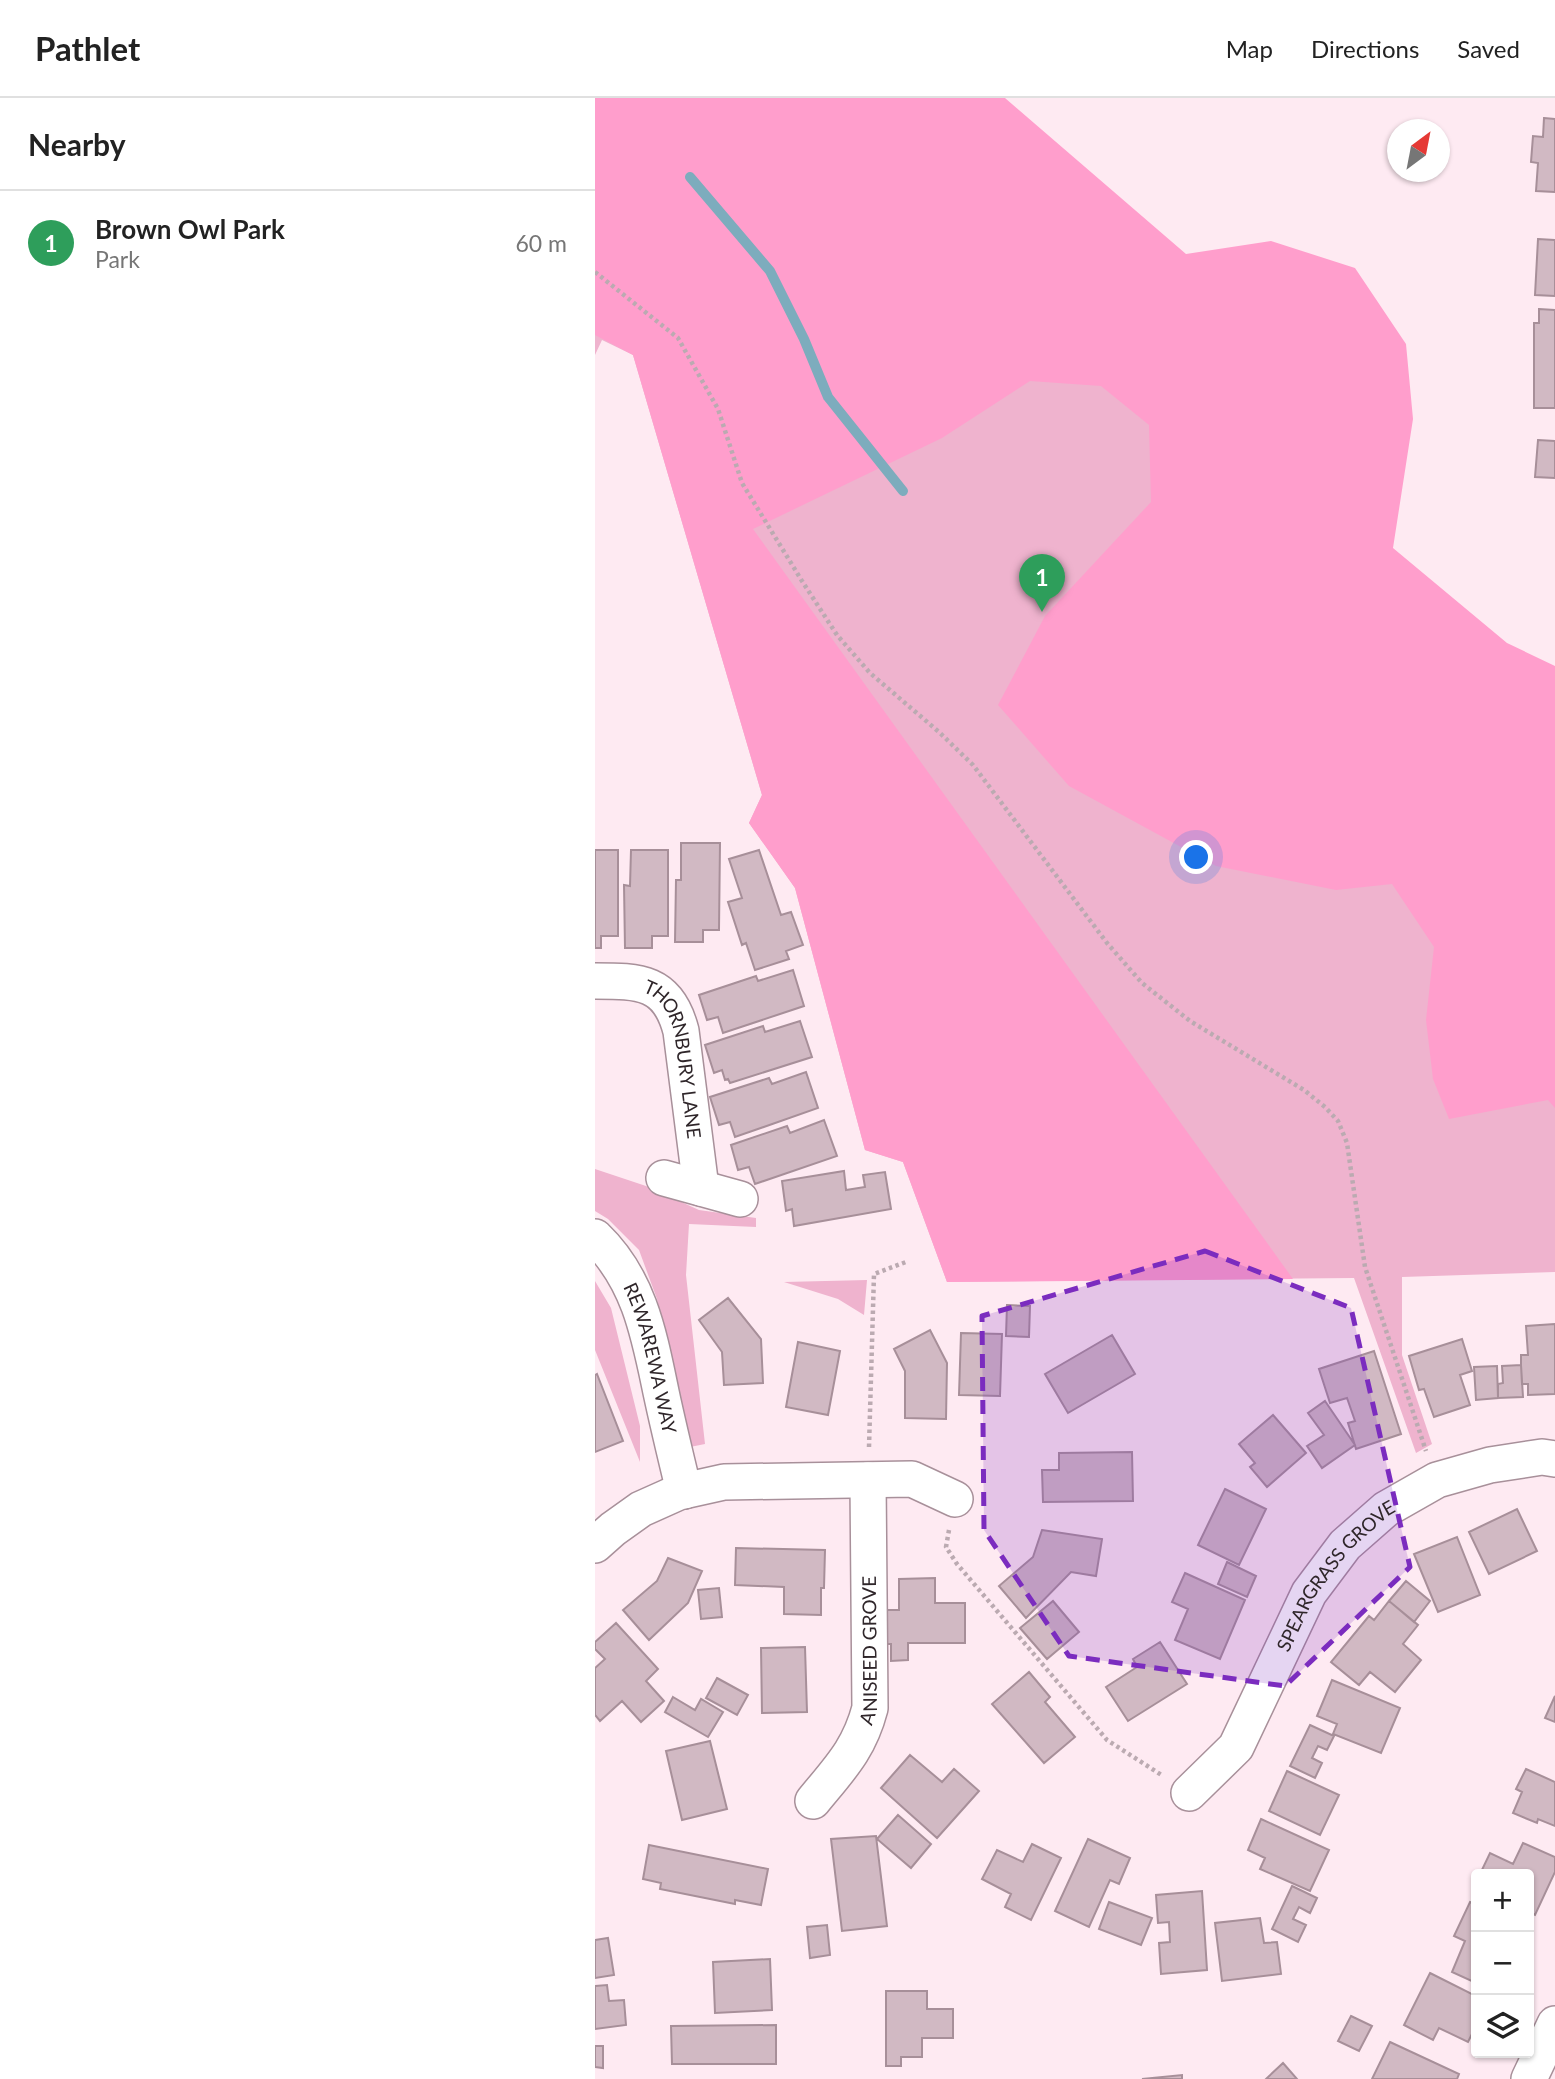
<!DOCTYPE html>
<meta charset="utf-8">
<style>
:root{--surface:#fff;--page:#f6f6f6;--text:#222;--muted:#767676;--line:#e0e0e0;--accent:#1a73e8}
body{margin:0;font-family:Lato,sans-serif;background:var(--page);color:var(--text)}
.controls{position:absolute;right:21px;bottom:21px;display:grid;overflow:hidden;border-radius:7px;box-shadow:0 2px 5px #0004}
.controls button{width:63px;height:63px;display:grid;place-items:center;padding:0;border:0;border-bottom:2px solid var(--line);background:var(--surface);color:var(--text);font:35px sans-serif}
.compass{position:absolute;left:792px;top:21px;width:63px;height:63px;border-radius:50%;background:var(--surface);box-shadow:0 2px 5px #0004;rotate:32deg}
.you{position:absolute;left:602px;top:760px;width:24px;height:24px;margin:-18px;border:5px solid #fff;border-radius:50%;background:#1a73e8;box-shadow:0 0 0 10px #1a73e833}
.badge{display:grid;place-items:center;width:46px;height:46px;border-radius:50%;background:var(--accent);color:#fff;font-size:23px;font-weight:700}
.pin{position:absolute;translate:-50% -58px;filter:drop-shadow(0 2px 4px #0008)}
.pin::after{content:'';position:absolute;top:37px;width:24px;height:21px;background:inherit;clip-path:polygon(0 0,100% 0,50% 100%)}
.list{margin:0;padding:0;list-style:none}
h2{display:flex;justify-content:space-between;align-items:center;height:91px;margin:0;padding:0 28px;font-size:30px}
h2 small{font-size:23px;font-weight:400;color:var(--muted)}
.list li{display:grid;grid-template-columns:46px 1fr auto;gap:21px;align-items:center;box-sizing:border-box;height:105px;padding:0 28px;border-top:2px solid var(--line)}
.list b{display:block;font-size:26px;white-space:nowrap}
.list p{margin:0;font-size:23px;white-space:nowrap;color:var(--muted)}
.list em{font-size:23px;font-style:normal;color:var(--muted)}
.icon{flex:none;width:38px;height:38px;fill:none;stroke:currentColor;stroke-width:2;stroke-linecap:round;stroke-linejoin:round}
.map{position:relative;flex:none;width:960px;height:1981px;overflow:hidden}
header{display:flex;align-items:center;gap:42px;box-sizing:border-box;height:98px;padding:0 35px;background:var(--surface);border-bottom:2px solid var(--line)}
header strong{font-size:33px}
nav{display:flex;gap:38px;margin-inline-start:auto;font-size:24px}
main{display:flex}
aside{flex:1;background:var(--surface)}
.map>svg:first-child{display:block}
.green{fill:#efb3ce}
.forest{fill:#ff9ecc}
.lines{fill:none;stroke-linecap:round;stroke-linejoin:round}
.stream{stroke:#7dacbd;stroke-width:10}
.building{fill:#d1b9c3;stroke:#a78f99;stroke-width:2}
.street-casing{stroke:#a8909a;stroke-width:38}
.path{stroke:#bbaab1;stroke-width:4.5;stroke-dasharray:3.5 3.5;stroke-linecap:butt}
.street{stroke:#fff;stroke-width:35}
.marked{fill:#7b2cbf;fill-opacity:0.2;stroke:#7b2cbf;stroke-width:5;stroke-dasharray:14 9;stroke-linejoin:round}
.labels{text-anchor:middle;stroke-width:6;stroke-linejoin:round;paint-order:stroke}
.street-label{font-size:19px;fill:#2f262a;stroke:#fdfdfd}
</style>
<header>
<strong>Pathlet</strong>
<nav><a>Map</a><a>Directions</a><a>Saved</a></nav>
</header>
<main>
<aside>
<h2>Nearby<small></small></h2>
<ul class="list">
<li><span class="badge" style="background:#2e9e5b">1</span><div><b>Brown Owl Park</b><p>Park</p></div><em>60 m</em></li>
</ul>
</aside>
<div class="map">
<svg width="960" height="1981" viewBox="0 0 960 1981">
<rect width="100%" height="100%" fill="#feeaf2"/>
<path class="green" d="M0,0L682,330L960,844V1174L807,1179V1257L837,1346L821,1355L759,1180L352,1184L308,1064L270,1052L200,790L154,725L167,697L38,257L7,242L0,257Z
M0,1071L51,1088L104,1112L161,1120V1129L94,1126L91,1177L110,1346L95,1349L62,1201L44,1152L13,1121L0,1113Z
M272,1182L269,1217L243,1201L189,1184Z
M0,1183L16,1210L45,1328V1364L0,1252Z"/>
<path class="forest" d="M0,0H410L591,156L676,143L760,170L811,246L818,321L798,450L912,545L960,568V1010L953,1002L854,1021L838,981L831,922L839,849L797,786L741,792L621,768L474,688L403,607L450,518L556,404L554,327L506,288L435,283L347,340L158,431L698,1181L352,1184L308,1064L270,1052L200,790L154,725L167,697L38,257L0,237Z"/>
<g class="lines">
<path class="stream" d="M95,79L175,173L209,241L233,299L308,393"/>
</g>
<path class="building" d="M949,20L960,21V94L941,93L943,65L936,64L938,38L948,39Z
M943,141L960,142V198L940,197Z
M944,211L960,212V310H939V225H944Z
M943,342L960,343V380L940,379Z
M86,745H125L124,832H108V844H80L81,782H86Z
M0,752H23V838H6V850H0Z
M36,752H73V838H57V850H30L29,787L35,788Z
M164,752L186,817L196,814L208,847L191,853L194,861L160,872L151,845L147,847L133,804L147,800L134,761Z
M198,872L209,908L128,935L123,919L112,922L104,897L161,878L163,883Z
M205,923L217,959L135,985L133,981L130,982L127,972L119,975L110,947L168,928L170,934Z
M211,974L223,1010L140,1039L135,1024L124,1027L115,999L174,980L177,986Z
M229,1022L242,1058L160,1086L154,1069L143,1072L136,1047L192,1028L195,1035Z
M249,1073L251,1092L270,1089L268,1077L290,1074L296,1111L199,1128L197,1111L191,1113L187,1083Z
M133,1200L166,1241L168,1285L129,1287L127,1254L104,1222Z
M412,1207L435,1208L434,1239L411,1238Z
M960,1226V1296L933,1297V1286H927L926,1267V1257H933L931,1228Z
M335,1232L352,1265L351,1321L310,1320V1273L299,1251Z
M366,1235L407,1236L405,1298L364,1297Z
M517,1237L540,1276L473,1315L450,1276Z
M867,1241L877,1273L865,1277L875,1307L839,1319L829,1291L824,1292L814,1258Z
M203,1244L245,1253L233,1317L191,1309Z
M779,1253L806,1336L761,1351L753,1325L760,1323L752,1300L735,1305L724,1271Z
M926,1267L928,1299L903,1300V1286L908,1285L907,1268Z
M902,1268L903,1300L881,1302L879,1269Z
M2,1276L28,1343L0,1354V1277Z
M730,1303L760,1347L727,1370L712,1348L729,1337L713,1315Z
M678,1317L711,1355L672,1389L655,1369L660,1365L644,1346Z
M537,1354L538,1403L448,1404L447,1372H464V1355Z
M630,1391L671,1411L644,1467L603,1447Z
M922,1411L942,1453L894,1476L874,1434Z
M447,1432L507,1441L501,1478L476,1474L431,1520L404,1488L438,1459Z
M862,1439L885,1497L843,1514L819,1456Z
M141,1450L230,1452L229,1490H226V1517L189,1516V1489L140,1487Z
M73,1460L107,1473L93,1505L54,1542L28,1512L62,1483Z
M632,1464L661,1478L652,1499L623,1486Z
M590,1475L650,1502L625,1561L580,1542L593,1511L577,1504Z
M340,1480V1505H370V1545H313V1562L296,1563V1546H292L291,1512H304V1481Z
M811,1483L835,1503L819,1524L794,1503Z
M124,1490L127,1519L106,1521L103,1492Z
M458,1503L484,1534L452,1561L425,1530Z
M794,1503L823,1527L808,1546L826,1562L800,1594L775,1574L764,1587L736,1564L774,1518L779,1522Z
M21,1525L63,1571L51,1583L69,1603L46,1624L27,1603L5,1623L0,1617V1570L10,1561L0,1551V1544Z
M565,1544L592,1586L533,1623L511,1589L542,1569L538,1561Z
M210,1549L212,1614L167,1615L166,1550Z
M434,1574L455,1599L450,1604L480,1639L449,1665L397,1606Z
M122,1580L153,1597L142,1617L111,1600Z
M737,1582L805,1610L786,1655L738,1636L742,1626L722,1618Z
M960,1598V1624L950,1620Z
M78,1599L100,1612L106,1601L128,1614L113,1639L70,1614Z
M715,1627L739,1638L732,1652L723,1648L717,1660L727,1665L720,1680L695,1668Z
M115,1643L132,1711L87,1722L71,1653Z
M315,1657L347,1684L359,1671L384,1693L342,1740L286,1690Z
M931,1671L960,1684V1728L943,1721L942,1725L918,1715L927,1694L921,1691Z
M692,1673L744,1697L725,1737L674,1713Z
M303,1717L336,1746L316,1770L282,1741Z
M666,1721L734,1752L715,1793L665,1771L670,1760L653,1752Z
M281,1738L292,1828L247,1833L236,1741Z
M493,1741L535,1760L524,1786L515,1782L494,1829L460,1813Z
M928,1745L960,1759V1774L940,1817L934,1814V1776H885L895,1755L918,1766Z
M437,1746L466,1760L436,1822L410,1809L416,1796L387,1781L402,1752L428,1764Z
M54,1747L173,1771L166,1807L140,1802V1806L65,1791L66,1785L48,1781Z
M697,1788L722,1800L715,1815L704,1809L698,1821L711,1827L703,1844L677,1831Z
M607,1793L612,1872L566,1876L564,1845L575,1844L574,1824L563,1825L561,1797Z
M514,1804L557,1820L546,1847L504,1831Z
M875,1804L881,1807V1885L857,1874L870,1843L859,1838Z
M665,1820L669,1845L682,1844L686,1876L627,1883L620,1825Z
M232,1827L235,1857L215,1860L212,1829Z
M13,1840L19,1877L0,1880V1842Z
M175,1861L177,1912L120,1915L118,1864Z
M835,1875L881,1898V1928L873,1944L844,1930L838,1942L809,1927Z
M12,1887L14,1903L29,1902L31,1927L0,1931V1888Z
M291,1893H332V1911H358V1940H327V1959H306V1968H291Z
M756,1918L777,1928L764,1953L743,1943Z
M181,1927V1966H77L76,1928Z
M795,1944L864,1976L862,1981H777Z
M0,1948H8V1970L0,1969Z
M688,1965L702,1981H671Z
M587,1977V1981H547Z"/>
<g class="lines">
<defs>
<g id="street">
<path id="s1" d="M0,883C45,883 73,883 86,933L106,1090"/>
<path d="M69,1080L145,1101"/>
<path id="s2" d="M0,1139C44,1181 54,1236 66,1294C73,1327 81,1360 89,1393"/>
<path d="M0,1447L18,1431L46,1411L84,1394L129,1384L317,1381L360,1401"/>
<path id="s3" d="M594,1695L641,1649L714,1495L750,1447L791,1411L842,1382L895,1367L947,1359L960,1361"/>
<path id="s4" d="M218,1703C244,1671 264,1652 275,1610L273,1382"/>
<path d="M934,1981L960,1926"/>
</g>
</defs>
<use href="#street" class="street-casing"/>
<path class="path" d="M0,174L83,240L123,311L147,385L207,483L242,537L275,575L344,634L378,667L512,845L547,885L595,923L709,992L730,1009L743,1023L752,1045L770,1169L831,1353
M274,1349L279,1176L311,1164
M354,1432L351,1449L362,1466L512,1642L568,1678"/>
<use href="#street" class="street"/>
</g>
<path class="marked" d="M610,1153L756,1210L815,1469L690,1588L474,1558L389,1432L387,1218Z"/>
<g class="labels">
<g class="street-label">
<text dy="7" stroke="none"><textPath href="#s1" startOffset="135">THORNBURY LANE</textPath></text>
<text dy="7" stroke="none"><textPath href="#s2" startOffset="136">REWAREWA WAY</textPath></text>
<text dy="7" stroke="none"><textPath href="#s3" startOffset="266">SPEARGRASS GROVE</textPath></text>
<text dy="7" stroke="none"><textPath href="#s4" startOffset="168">ANISEED GROVE</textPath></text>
</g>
</g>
</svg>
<div class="controls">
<button>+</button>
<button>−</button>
<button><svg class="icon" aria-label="layers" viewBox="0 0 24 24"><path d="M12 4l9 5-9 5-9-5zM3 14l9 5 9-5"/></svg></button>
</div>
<svg class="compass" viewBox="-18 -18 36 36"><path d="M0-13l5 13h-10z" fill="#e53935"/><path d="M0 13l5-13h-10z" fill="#767676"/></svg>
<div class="you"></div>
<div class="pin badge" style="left:447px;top:514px;background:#2e9e5b">1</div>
</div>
</main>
